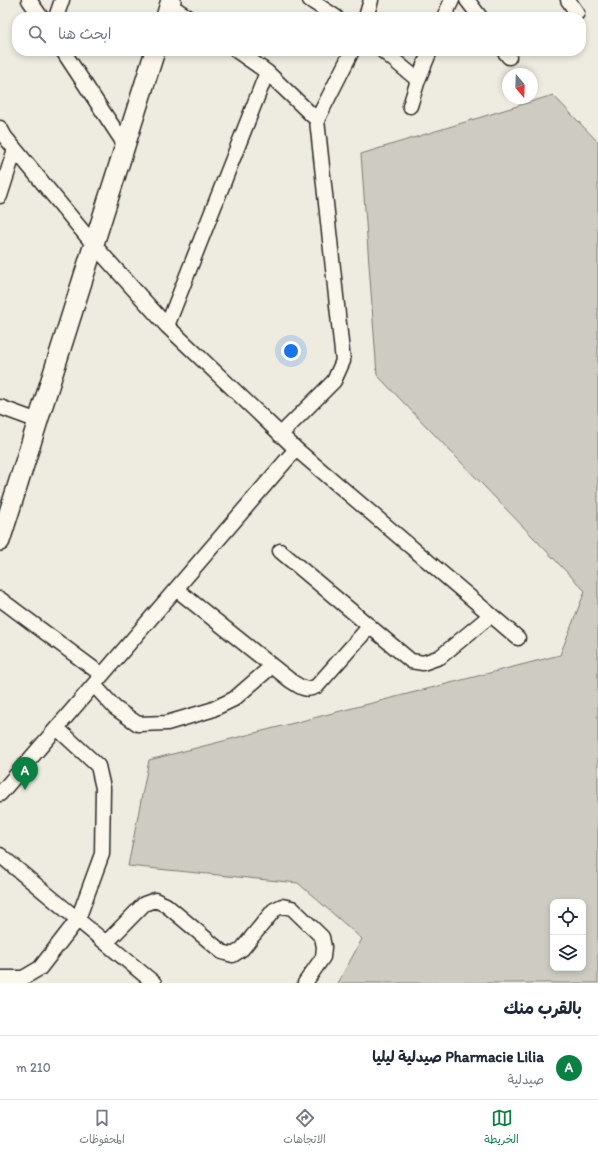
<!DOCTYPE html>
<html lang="ar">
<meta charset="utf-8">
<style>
:root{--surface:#fff;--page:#f2f2f3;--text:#1f2937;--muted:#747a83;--line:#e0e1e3;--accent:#0b8043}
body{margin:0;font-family:Itim,"Playpen Sans Arabic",sans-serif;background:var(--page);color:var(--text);direction:rtl}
.controls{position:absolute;right:12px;bottom:12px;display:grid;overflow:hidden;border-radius:8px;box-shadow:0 2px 6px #0003}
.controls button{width:36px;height:36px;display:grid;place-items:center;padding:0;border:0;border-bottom:1px solid var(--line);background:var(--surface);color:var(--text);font:20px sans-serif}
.compass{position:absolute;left:502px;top:68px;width:36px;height:36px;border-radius:50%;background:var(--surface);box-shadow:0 2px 6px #0003;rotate:161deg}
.you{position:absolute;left:291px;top:351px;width:14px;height:14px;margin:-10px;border:3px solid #fff;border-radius:50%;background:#1a73e8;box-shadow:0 0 0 6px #1a73e833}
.badge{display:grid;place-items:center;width:26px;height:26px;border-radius:50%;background:var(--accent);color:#fff;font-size:13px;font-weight:700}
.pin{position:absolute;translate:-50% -33px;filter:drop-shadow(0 1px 2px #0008)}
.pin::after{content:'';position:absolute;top:21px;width:14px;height:12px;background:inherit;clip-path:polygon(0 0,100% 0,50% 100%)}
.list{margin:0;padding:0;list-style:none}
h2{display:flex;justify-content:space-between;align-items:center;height:52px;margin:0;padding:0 16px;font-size:17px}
h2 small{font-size:13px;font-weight:400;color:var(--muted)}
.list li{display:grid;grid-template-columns:26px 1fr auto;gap:12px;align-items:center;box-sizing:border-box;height:64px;padding:0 16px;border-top:1px solid var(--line)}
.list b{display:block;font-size:15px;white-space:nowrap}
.list p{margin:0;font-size:13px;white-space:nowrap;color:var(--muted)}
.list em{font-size:13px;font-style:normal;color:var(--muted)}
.icon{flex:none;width:22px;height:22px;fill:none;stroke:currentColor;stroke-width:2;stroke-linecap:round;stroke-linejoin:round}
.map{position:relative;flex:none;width:598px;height:983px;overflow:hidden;direction:ltr}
.search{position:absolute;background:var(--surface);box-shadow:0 2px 6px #0003;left:12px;right:12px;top:12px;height:44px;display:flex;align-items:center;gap:10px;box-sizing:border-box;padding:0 14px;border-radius:16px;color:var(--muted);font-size:15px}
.sheet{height:116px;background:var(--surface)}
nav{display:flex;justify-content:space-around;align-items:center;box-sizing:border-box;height:56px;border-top:1px solid var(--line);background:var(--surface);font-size:11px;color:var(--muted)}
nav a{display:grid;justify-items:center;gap:2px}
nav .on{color:var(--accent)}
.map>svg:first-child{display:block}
.green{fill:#cecbc2;stroke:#7c7b76;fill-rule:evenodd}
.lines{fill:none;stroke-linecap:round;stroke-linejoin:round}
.street-casing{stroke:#2b2b2b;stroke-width:17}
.secondary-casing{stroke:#2b2b2b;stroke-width:22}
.street{stroke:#fbf7ec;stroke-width:14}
.secondary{stroke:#fbf7ec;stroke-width:19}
</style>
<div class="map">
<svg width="598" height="983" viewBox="0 0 598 983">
<rect width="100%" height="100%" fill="#eeebe0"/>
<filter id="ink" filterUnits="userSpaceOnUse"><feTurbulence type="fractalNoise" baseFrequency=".025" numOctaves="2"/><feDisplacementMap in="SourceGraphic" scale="8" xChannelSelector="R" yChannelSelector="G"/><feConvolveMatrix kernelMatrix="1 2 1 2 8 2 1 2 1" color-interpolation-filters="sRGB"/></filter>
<g filter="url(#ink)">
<path class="green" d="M553,95L598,142V983H338L362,939L298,883L128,866L149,760L560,655L585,591L377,375L361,154ZM553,902H583V968H553Z"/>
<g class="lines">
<defs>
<path id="street" d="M29,0L41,17
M310,0L336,17
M467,0L480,17
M568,0L577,13
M170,5L188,17
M56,17L62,0
M366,17L371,0
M444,17L452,0
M63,51L125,145
M237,51L267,72L317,120L352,51
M383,51L418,80
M504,51L509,57
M410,106L418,80L430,51
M0,128L5,137L94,245L167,326L267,72
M0,196L15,149
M167,326L296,449L518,638
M0,407L38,421
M280,435L334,381L343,361L317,120
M280,551L411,661L423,663L440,657L491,615
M176,589L291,681C301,687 305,692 317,686L370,626
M0,599L102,675
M94,685L115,708L138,724L167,723L211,710L234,699L272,666
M0,794L296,449
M0,855L154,983
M106,943L144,904L155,900L166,905L222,952L233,955L242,949L274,910L282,906L292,908L322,937L324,947L323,957L305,983
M0,978H23L40,968L78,919L102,854L103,788L98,766L57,728"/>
<path id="secondary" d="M166,17L171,0
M0,541L155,51"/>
</defs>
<use href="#street" class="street-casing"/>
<use href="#secondary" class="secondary-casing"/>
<use href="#street" class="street"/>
<use href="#secondary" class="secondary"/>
</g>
</g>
</svg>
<div class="controls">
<button><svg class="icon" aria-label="locate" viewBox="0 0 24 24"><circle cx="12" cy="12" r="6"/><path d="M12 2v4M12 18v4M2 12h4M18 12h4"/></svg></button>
<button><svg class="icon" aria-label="layers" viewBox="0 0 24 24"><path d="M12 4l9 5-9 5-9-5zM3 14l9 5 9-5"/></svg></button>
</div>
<svg class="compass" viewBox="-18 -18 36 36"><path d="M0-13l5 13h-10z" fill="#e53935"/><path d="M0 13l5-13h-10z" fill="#747a83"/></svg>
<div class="you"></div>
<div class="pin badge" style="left:25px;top:790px">A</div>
<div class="search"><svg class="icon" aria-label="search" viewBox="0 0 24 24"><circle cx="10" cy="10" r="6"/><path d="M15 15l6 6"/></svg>ابحث هنا</div>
</div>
<section class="sheet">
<h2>بالقرب منك<small></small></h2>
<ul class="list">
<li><span class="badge">A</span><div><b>Pharmacie Lilia صيدلية ليليا</b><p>صيدلية</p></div><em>210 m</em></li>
</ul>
</section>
<nav>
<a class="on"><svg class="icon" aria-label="map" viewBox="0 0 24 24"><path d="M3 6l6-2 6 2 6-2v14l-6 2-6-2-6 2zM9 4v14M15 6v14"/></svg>الخريطة</a>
<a><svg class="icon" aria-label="directions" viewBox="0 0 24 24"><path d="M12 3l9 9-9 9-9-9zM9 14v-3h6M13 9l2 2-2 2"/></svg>الاتجاهات</a>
<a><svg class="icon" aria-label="saved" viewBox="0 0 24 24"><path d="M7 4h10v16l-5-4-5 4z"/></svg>المحفوظات</a>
</nav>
